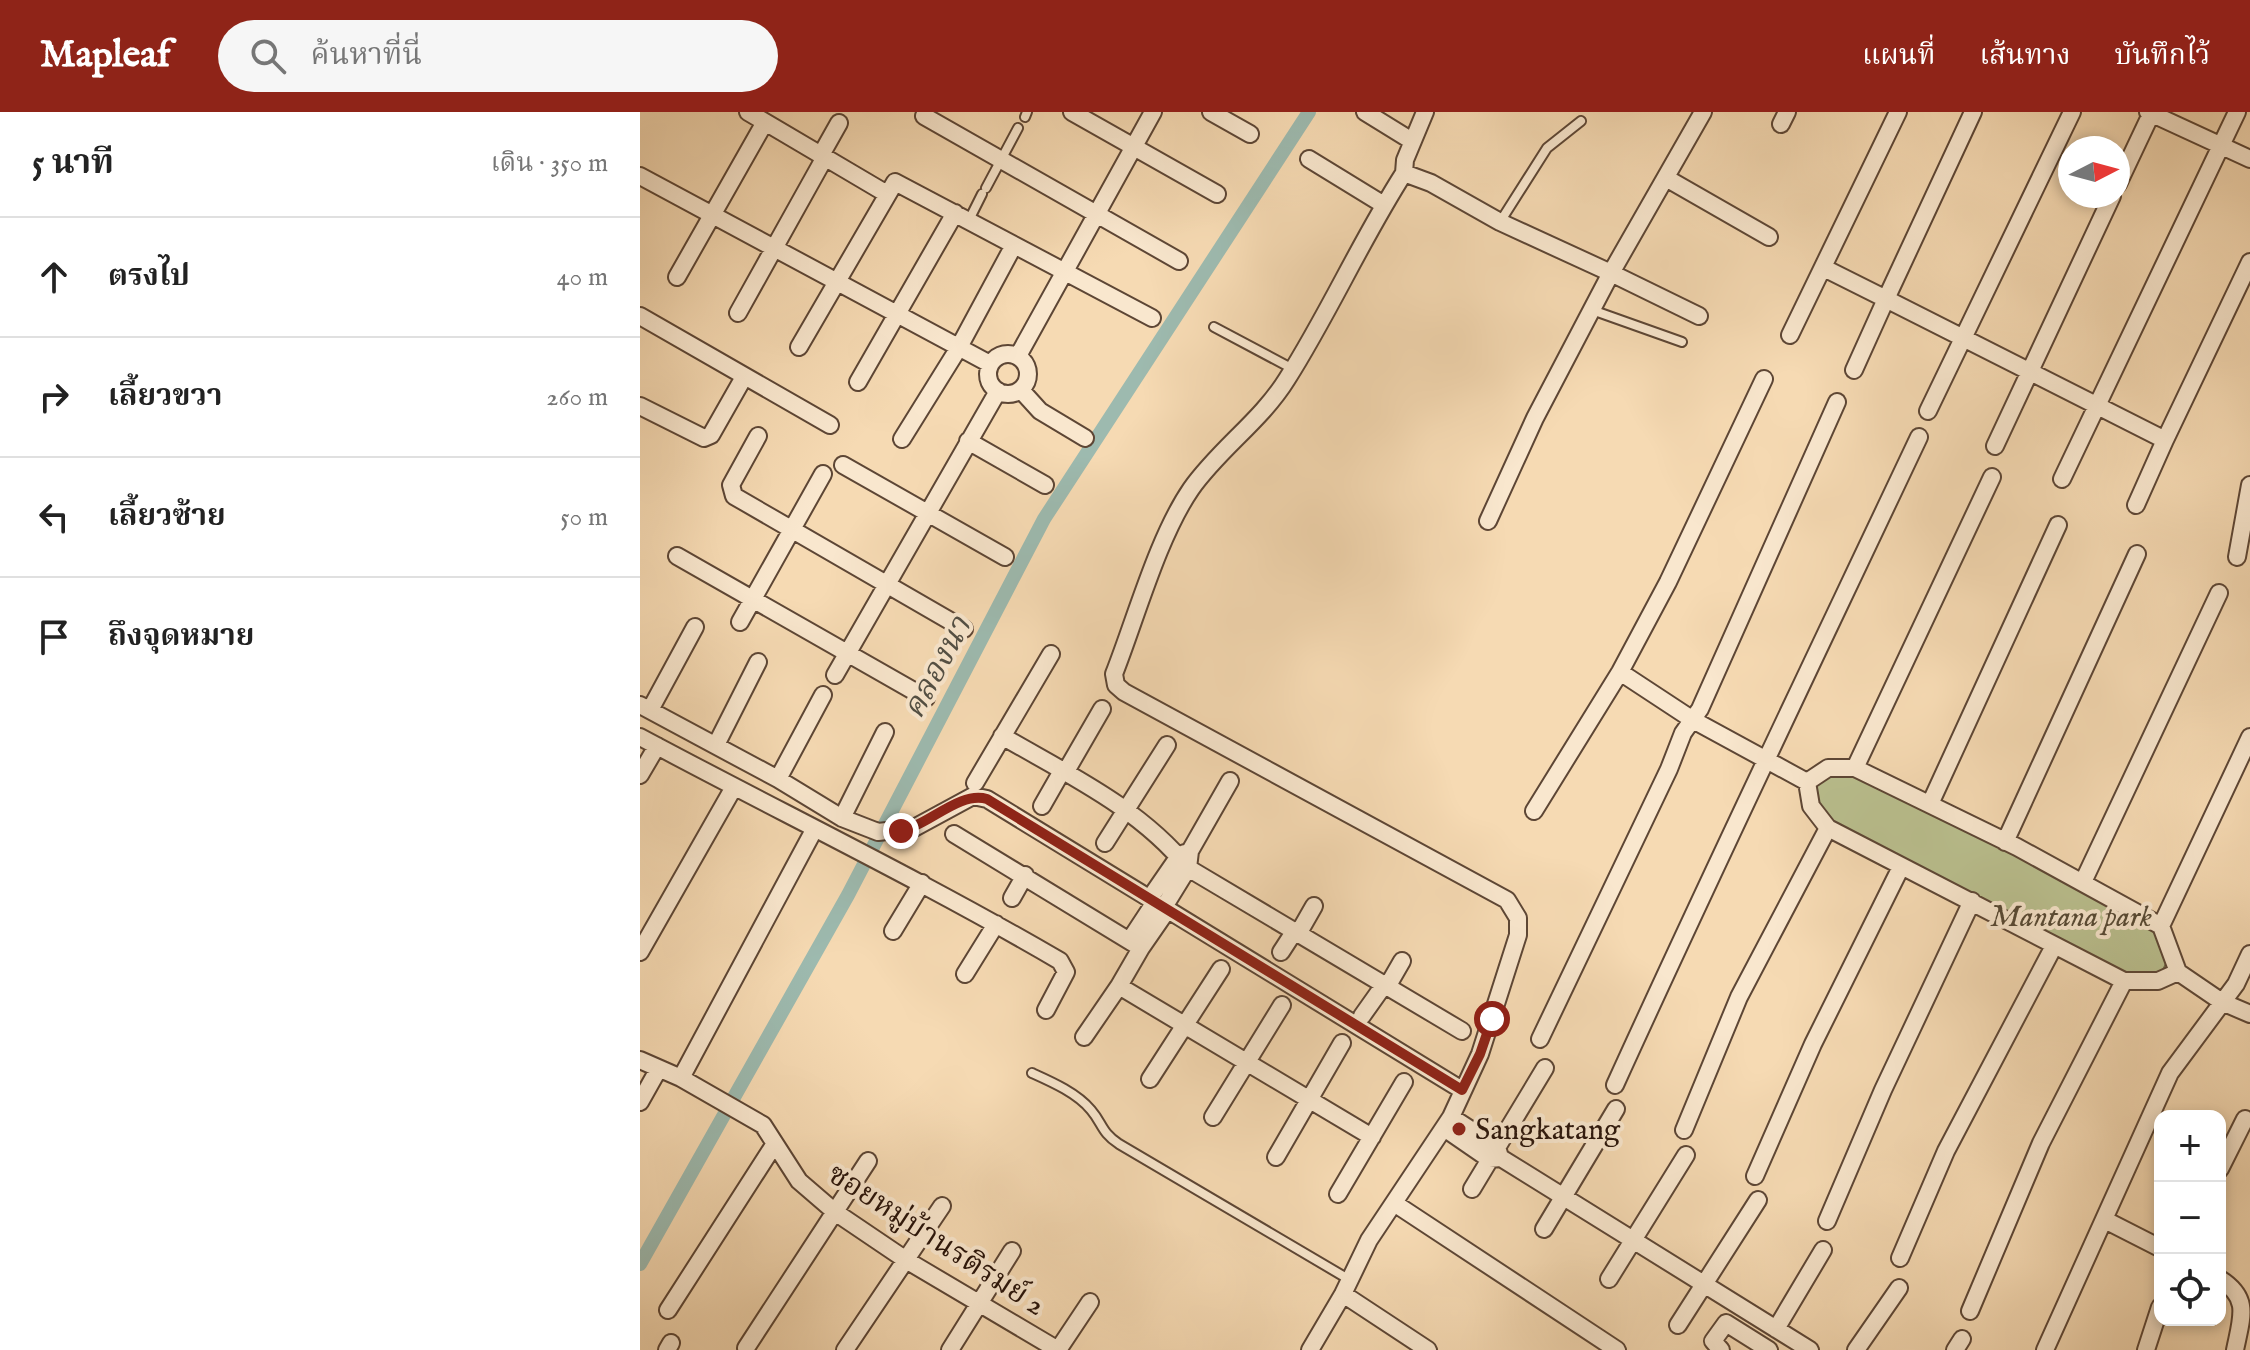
<!DOCTYPE html>
<html lang="th">
<meta charset="utf-8">
<style>
:root{--surface:#fff;--page:#f6f6f6;--text:#222;--muted:#767676;--line:#e0e0e0;--accent:#8f2418}
body{margin:0;font-family:"IM FELL English","Noto Serif Thai",serif;background:var(--page);color:var(--text)}
.controls{position:absolute;right:24px;bottom:24px;display:grid;overflow:hidden;border-radius:16px;box-shadow:0 4px 12px #0003}
.controls button{width:72px;height:72px;display:grid;place-items:center;padding:0;border:0;border-bottom:2px solid var(--line);background:var(--surface);color:var(--text);font:40px sans-serif}
.compass{position:absolute;left:1418px;top:24px;width:72px;height:72px;border-radius:50%;background:var(--surface);box-shadow:0 4px 12px #0003;rotate:84deg}
.stop{position:absolute;width:24px;height:24px;margin:-18px;border:6px solid #8f2418;border-radius:50%;background:#fff}
.stop.end{background:#8f2418;border-color:#fff;box-shadow:0 2px 8px #0008}
.list{margin:0;padding:0;list-style:none}
h2{display:flex;justify-content:space-between;align-items:center;height:104px;margin:0;padding:0 32px;font-size:34px}
h2 small{font-size:26px;font-weight:400;color:var(--muted)}
.list li{display:grid;grid-template-columns:52px 1fr auto;gap:24px;align-items:center;box-sizing:border-box;height:120px;padding:0 32px;border-top:2px solid var(--line)}
.list b{display:block;font-size:30px;white-space:nowrap}
.list em{font-size:26px;font-style:normal;color:var(--muted)}
.icon{flex:none;width:44px;height:44px;fill:none;stroke:currentColor;stroke-width:2;stroke-linecap:round;stroke-linejoin:round}
.map{position:relative;flex:none;width:1610px;height:1238px;overflow:hidden}
header{display:flex;align-items:center;gap:48px;box-sizing:border-box;height:112px;padding:0 40px;background:var(--accent);color:#fff}
header strong{font-size:38px}
nav{display:flex;gap:44px;margin-inline-start:auto;font-size:28px}
.search{width:560px;height:72px;background:var(--page);display:flex;align-items:center;gap:20px;box-sizing:border-box;padding:0 28px;border-radius:44px;color:var(--muted);font-size:30px}
main{display:flex}
aside{flex:1;background:var(--surface)}
.map>svg:first-child{display:block}
.green{fill:#bac08f;stroke:#726a4d;stroke-width:2}
.lines{fill:none;stroke-linecap:round;stroke-linejoin:round}
.canal{stroke:#9dbaaf;stroke-width:14}
.lane-casing{stroke:#5d4635;stroke-width:12}
.street-casing{stroke:#5d4635;stroke-width:20}
.lane{stroke:#f9e7ce;stroke-width:8}
.street{stroke:#f9e7ce;stroke-width:16}
.route{stroke:#8f2418;stroke-width:10}
.poi-dot{fill:#8f2418;stroke:#f9e7ce;stroke-width:3}
.labels{text-anchor:middle;stroke-width:8;stroke-linejoin:round;paint-order:stroke}
.park-label{font-size:30px;font-style:italic;fill:#554833;stroke:#f9e7ce}
.poi-label{font-size:30px;fill:#2a150b;stroke:#f9e7ce;text-anchor:start}
.street-label{font-size:30px;fill:#2a150b;stroke:#f9e7ce}
.water-label{font-size:32px;font-style:italic;fill:#524f44;stroke:#f9e7ce}
</style>
<header>
<strong>Mapleaf</strong>
<div class="search"><svg class="icon" aria-label="search" viewBox="0 0 24 24"><circle cx="10" cy="10" r="6"/><path d="M15 15l6 6"/></svg>ค้นหาที่นี่</div>
<nav><a>แผนที่</a><a>เส้นทาง</a><a>บันทึกไว้</a></nav>
</header>
<main>
<aside>
<h2>5 นาที<small>เดิน · 350 m</small></h2>
<ul class="list">
<li><svg class="icon" aria-label="ahead" viewBox="0 0 24 24"><path d="M12 20V5M6 11l6-6 6 6"/></svg><div><b>ตรงไป</b></div><em>40 m</em></li>
<li><svg class="icon" aria-label="right" viewBox="0 0 24 24"><path d="M7 20v-9h11M14 6l5 5-5 5"/></svg><div><b>เลี้ยวขวา</b></div><em>260 m</em></li>
<li><svg class="icon" aria-label="left" viewBox="0 0 24 24"><path d="M17 20v-9H6M10 6l-5 5 5 5"/></svg><div><b>เลี้ยวซ้าย</b></div><em>50 m</em></li>
<li><svg class="icon" aria-label="arrive" viewBox="0 0 24 24"><path d="M6 21V4h12l-3 4 3 4H6"/></svg><div><b>ถึงจุดหมาย</b></div></li>
</ul>
</aside>
<div class="map">
<svg width="1610" height="1238" viewBox="0 0 1610 1238">
<rect width="100%" height="100%" fill="#f6dab3"/>
<filter id="stains"><feTurbulence type="fractalNoise" baseFrequency=".0025" numOctaves="4"/><feColorMatrix values="0 0 0 0 .2 0 0 0 0 .09 0 0 0 0 .02 0 0 0 .5 -.17"/></filter>
<radialGradient id="worn" r=".72"><stop offset=".6" stop-color="#630" stop-opacity="0"/><stop offset="1" stop-color="#630" stop-opacity=".3"/></radialGradient>
<path class="green" d="M1215,656L1521,814L1531,841L1518,869H1484L1189,713L1171,694L1173,667Z"/>
<g class="lines">
<path class="canal" d="M0,1152L208,783L404,407L669,0"/>
<defs>
<path id="lane" d="M385,5L387,0
M346,76L378,16
M329,108L342,82
M860,110L907,36L941,9
M952,198L1042,230
M574,215L653,257
M392,961C412,970 437,981 451,998C463,1012 461,1020 479,1032L710,1168"/>
<path id="street" d="M108,0L247,82
M432,0L577,82
M571,0L610,22
M725,0L772,29
M1333,0L1246,187L1525,328L1610,150
M1508,0L1610,47
M284,4L539,149
M1141,12L1147,0
M181,43L199,11
M669,47L744,93
M764,61L791,71L860,110L971,161L1063,0
M0,64L350,252
M1026,66L1129,125
M1478,72L1512,0
M1184,156L1246,187L1214,258
M37,165L125,10
M98,201L185,45
M0,204L190,313
M1150,223L1258,0
M159,235L255,70L512,206
M348 262a20 20 0 1 1 40 0a20 20 0 1 1-40 0Z
M378,244L513,0
M218,270L315,101
M381,278L400,299L445,326
M0,294L64,326L71,323L104,265
M1288,299L1432,0
M118,324L91,373L94,384L324,517
M262,327L318,237L374,133
M328,329L405,373
M1355,334L1472,84
M203,353L365,445
M1422,367L1597,0
M1496,393L1525,328
M848,409L895,306L971,161L1059,204
M37,444L286,586
M1597,445L1610,373
M100,510L183,362
M980,560L1053,608L1167,670
M195,563L358,279
M0,593L138,667L202,706L238,720L274,716L333,684L347,687L822,978
M10,598L55,515
M362,624C427,662 500,696 548,756L822,919
M0,625C140,700 283,769 420,849L426,860L406,898
M76,633L118,550
M1215,656L1352,365
M425,661L462,597
M0,663L17,634
M138,667L183,583
M1167,670L1188,656H1215L1377,735L1521,814L1538,860L1582,890L1610,902
M1167,670L1171,694L1188,716L1484,869H1518L1538,860
M335,671L411,542
M1290,692L1418,413
M402,694L422,659
M894,699L980,560L1028,470L1124,267
M202,706L245,620
M314,722L501,836L479,874L732,1025
M1365,730L1497,442
M465,731L527,633
M1443,770L1579,481
M372,786L385,763
M510,786L539,744L545,741
M524,795L548,756L550,739L590,669
M1521,814L1610,625
M253,819L282,771
M658,822L674,794
M490,828L515,790
M501,836L528,797
M0,840L94,675
M641,840L654,820
M325,862L356,812
M747,875L762,849
M722,904L744,873
M444,925L479,874
M900,927L1029,657L1043,621L1060,597L1197,290
M0,948L41,966L123,1013L159,1069L195,1100L266,1148L418,1238
M41,966L174,718
M510,967L581,857
M975,973C1074,755 1177,541 1279,325
M0,990L18,958
M573,1005L642,893
M811,1005L857,1035L860,1045
M804,1016L849,1047L861,1046L1170,1238
M1044,1018L1099,885L1188,716
M636,1045L702,931
M1580,1057L1605,1007
M1115,1064L1173,932L1261,755
M832,1077L905,956
M698,1082L764,970
M754,1091L977,1238
M1465,1108L1520,1136
M1187,1109L1243,978L1332,789
M904,1117L976,997
M1260,1146L1306,1039L1414,834
M969,1167L1046,1043
M1580,1167C1610,1186 1602,1204 1595,1238
M703,1182L788,1238
M28,1198L134,1033
M1330,1199L1401,1031L1484,869
M1038,1213L1118,1088
M1136,1217L1183,1138
M106,1236L228,1049
M27,1238L31,1231
M205,1238L302,1094
M310,1238L372,1139
M418,1238L450,1190
M670,1238L703,1182L729,1128L811,1005L840,942L878,823V806L867,788L484,580L476,573L474,562C496,506 518,425 551,377C579,337 621,309 647,267C689,201 721,128 764,61L765,48L785,0
M1081,1238L1073,1229L1086,1211L1129,1238
M1216,1238L1259,1176
M1315,1238L1322,1227
M1405,1238L1530,961L1596,872L1610,842
M1506,1238L1520,1195"/>
</defs>
<use href="#lane" class="lane-casing"/>
<use href="#street" class="street-casing"/>
<use href="#lane" class="lane"/>
<use href="#street" class="street"/>
</g>
<g class="lines">
<path class="route" d="M261,719C289,713 319,679 347,687L822,978L840,942L852,907"/>
</g>
<circle class="poi-dot" cx="819" cy="1017" r="8"/>
<g class="labels">
<g class="park-label">
<text x="1431" y="814">Mantana park</text>
</g>
<g class="poi-label">
<text x="835" y="1027">Sangkatang</text>
</g>
<g class="street-label">
<text transform="translate(297 1127) rotate(33)" y="10">ซอยหมู่บ้านรติรมย์ 2</text>
</g>
<g class="water-label">
<text transform="translate(296 555) rotate(-62)" y="11">คลองนา</text>
</g>
</g>
<rect width="100%" height="100%" filter="url(#stains)"/>
<rect width="100%" height="100%" fill="url(#worn)"/>
</svg>
<div class="controls">
<button>+</button>
<button>−</button>
<button><svg class="icon" aria-label="locate" viewBox="0 0 24 24"><circle cx="12" cy="12" r="6"/><path d="M12 2v4M12 18v4M2 12h4M18 12h4"/></svg></button>
</div>
<svg class="compass" viewBox="-18 -18 36 36"><path d="M0-13l5 13h-10z" fill="#e53935"/><path d="M0 13l5-13h-10z" fill="#767676"/></svg>
<div class="stop" style="left:852px;top:907px"></div>
<div class="stop end" style="left:261px;top:719px"></div>
</div>
</main>
